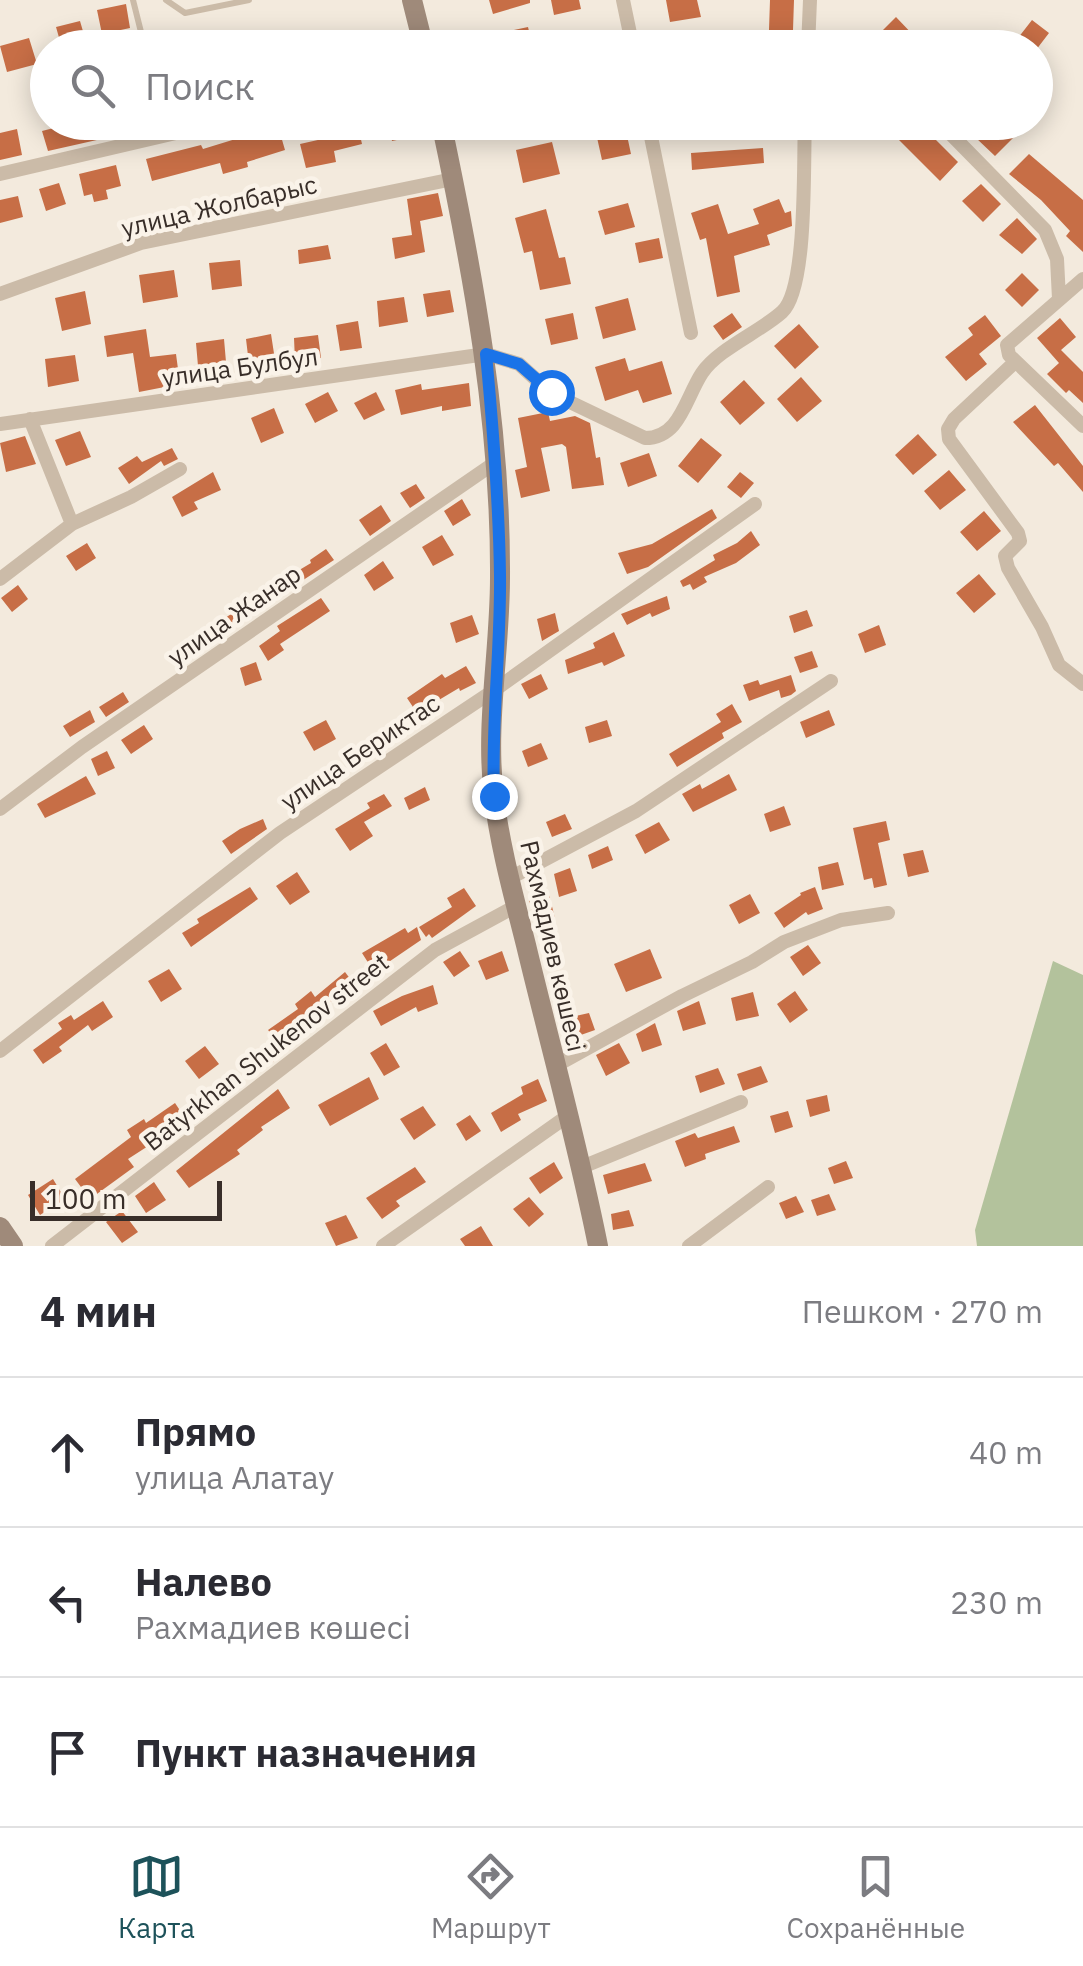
<!DOCTYPE html>
<html lang="ru">
<meta charset="utf-8">
<style>
:root{--surface:#fff;--page:#f7f7f7;--text:#2b2b33;--muted:#7c7c81;--line:#e1e1e2;--accent:#1d525a}
body{margin:0;font-family:"IBM Plex Sans",sans-serif;background:var(--page);color:var(--text)}
.scale{position:absolute;left:30px;bottom:25px;width:192px;box-sizing:border-box;padding-left:10px;border:5px solid #382e29;border-top:0;font-size:28px;line-height:35px;white-space:nowrap;color:#382e29;-webkit-text-stroke:8px #faf3e9;paint-order:stroke}
.stop{position:absolute;width:30px;height:30px;margin:-22px;border:8px solid #1a73e8;border-radius:50%;background:#fff}
.stop.end{background:#1a73e8;border-color:#fff;box-shadow:0 2px 10px #0008}
.list{margin:0;padding:0;list-style:none}
h2{display:flex;justify-content:space-between;align-items:center;height:130px;margin:0;padding:0 40px;font-size:42px}
h2 small{font-size:32px;font-weight:400;color:var(--muted)}
.list li{display:grid;grid-template-columns:65px 1fr auto;gap:30px;align-items:center;box-sizing:border-box;height:150px;padding:0 40px;border-top:2px solid var(--line)}
.list b{display:block;font-size:38px;white-space:nowrap}
.list p{margin:0;font-size:32px;white-space:nowrap;color:var(--muted)}
.list em{font-size:32px;font-style:normal;color:var(--muted)}
.icon{flex:none;width:55px;height:55px;fill:none;stroke:currentColor;stroke-width:2;stroke-linecap:round;stroke-linejoin:round}
.map{position:relative;flex:none;width:1083px;height:1246px;overflow:hidden}
.search{position:absolute;background:var(--surface);box-shadow:0 5px 25px #0003;left:30px;right:30px;top:30px;height:110px;display:flex;align-items:center;gap:25px;box-sizing:border-box;padding:0 35px;border-radius:55px;color:var(--muted);font-size:38px}
.sheet{height:580px;background:var(--surface)}
nav{display:flex;justify-content:space-around;align-items:center;box-sizing:border-box;height:140px;border-top:2px solid var(--line);background:var(--surface);font-size:28px;color:var(--muted)}
nav a{display:grid;justify-items:center;gap:5px}
nav .on{color:var(--accent)}
.map>svg:first-child{display:block}
.green{fill:#b3c29c}
.building{fill:#c76e46}
.lines{fill:none;stroke-linecap:round;stroke-linejoin:round}
.lane{stroke:#cbbba8;stroke-width:6}
.street{stroke:#cbbba8;stroke-width:14}
.secondary{stroke:#9f8a7a;stroke-width:20}
.route{stroke:#1a73e8;stroke-width:12}
.labels{text-anchor:middle;stroke-width:9;stroke-linejoin:round;paint-order:stroke}
.street-label{font-size:25px;fill:#382e29;stroke:#faf3e9}
</style>
<div class="map">
<svg width="1083" height="1246" viewBox="0 0 1083 1246">
<rect width="100%" height="100%" fill="#f3eadd"/>
<path class="green" d="M1053,961L1083,975V1246H977L975,1230Z"/>
<path class="building" d="M489,0H530V3L493,14Z
M551,0H579L581,9L554,15Z
M666,0H697L701,17L670,22Z
M770,0H794L793,30H769Z
M126,4L130,28L102,34L97,10Z
M896,17L916,38L907,48H889L878,35Z
M1032,20L1049,33L1036,50L1018,38Z
M80,21L87,45L62,48L56,27Z
M528,27L533,48H502L499,33Z
M587,32L590,48H562L560,37Z
M29,38L37,64L7,72L0,46Z
M77,122H116L119,135L48,151L42,131Z
M337,122H357L362,144L334,151L336,162L306,168L300,144L340,135Z
M388,122H419L421,135L392,141Z
M690,122H726L727,135L692,134Z
M894,122H918L958,162L940,181L887,128Z
M993,122H1005L1016,135L995,156L976,138Z
M278,126L285,150L247,162L248,167L223,174L220,163L152,181L146,159L201,145L203,149Z
M625,126L631,154L602,160L596,133Z
M17,129L22,155L0,160V133Z
M552,142L560,174L523,183L516,150Z
M763,148L764,163L692,170L691,153Z
M1029,154L1083,200V252L1066,236L1070,231L1041,200L1009,174Z
M116,165L121,186L106,190L108,199L94,202L92,194L84,196L79,174Z
M59,183L66,204L46,211L39,189Z
M981,184L1001,204L983,222L962,201Z
M438,193L443,216L420,221L425,252L395,259L392,238L412,235L407,199Z
M18,196L23,217L0,223V200Z
M779,199L785,213L791,211L792,226L767,235L770,245L734,256L740,292L717,297L706,238L700,240L691,213L718,204L728,234L759,224L753,209Z
M628,203L635,227L605,235L598,211Z
M546,209L559,258L565,257L571,284L540,290L532,251L524,253L515,218Z
M1017,218L1037,239L1022,254L999,235Z
M659,238L663,258L639,263L635,243Z
M328,245L331,259L299,264L298,250Z
M240,260L242,286L212,290L209,263Z
M174,270L178,297L143,303L139,275Z
M1022,273L1039,290L1022,307L1005,290Z
M450,290L454,312L427,317L423,294Z
M85,291L91,324L62,331L55,298Z
M404,297L408,322L379,327L377,301Z
M628,298L636,330L603,339L595,307Z
M573,313L578,339L551,345L545,319Z
M732,313L742,327L723,340L713,326Z
M985,315L1001,336L979,354L987,364L966,381L945,357L973,335L968,328Z
M1060,318L1076,337L1061,350L1083,372V403L1069,390L1066,393L1047,374L1059,363L1037,338Z
M358,321L362,348L340,351L336,325Z
M799,324L819,347L795,369L774,346Z
M146,329L150,357L176,354L180,384L139,392L133,353L107,357L104,336Z
M271,334L275,360L249,364L246,339Z
M318,335L321,358L295,361L294,338Z
M224,339L226,362L198,366L196,343Z
M75,355L79,381L48,387L45,359Z
M625,358L629,371L662,361L672,394L643,403L638,390L605,401L595,367Z
M801,377L822,401L797,422L777,399Z
M744,380L765,403L740,425L720,402Z
M469,383L471,406L442,411V406L401,415L395,390L421,384L422,390Z
M328,392L338,411L315,423L305,404Z
M376,392L385,410L364,420L354,403Z
M1035,405L1083,466V492L1058,463L1054,466L1013,422Z
M274,408L284,433L261,443L251,418Z
M548,412L550,421L575,416L590,423L596,458L600,457L604,485L572,489L566,447L562,444L541,448L550,491L521,498L515,470L527,467L518,418Z
M80,431L91,457L66,466L55,440Z
M918,434L937,455L913,475L895,455Z
M25,436L36,464L6,472L0,443Z
M701,438L722,455L698,483L678,466Z
M172,448L178,459L164,466L161,461L129,484L118,468L137,456L142,462Z
M649,453L657,476L628,487L620,463Z
M949,470L966,490L940,510L924,491Z
M213,472L221,490L194,502L198,509L182,517L172,497Z
M740,472L754,483L741,498L727,487Z
M416,484L425,498L410,508L400,493Z
M462,499L471,515L453,526L444,511Z
M381,505L391,521L370,536L359,520Z
M712,509L717,518L648,567L627,574L618,553L652,544Z
M984,511L1001,531L977,551L960,532Z
M751,531L760,545L736,563L704,577L707,582L693,590L690,584L683,587L680,581L715,560L713,555L737,543Z
M442,535L454,555L433,566L422,547Z
M87,543L96,558L76,571L66,556Z
M326,549L334,560L234,625L236,628L198,654L189,641L239,609L234,602L247,594L251,599L311,563L310,560Z
M383,561L394,578L374,591L364,575Z
M979,574L996,594L974,613L956,593Z
M18,585L28,599L12,612L1,598Z
M667,596L670,609L652,617L650,613L627,625L621,614Z
M321,598L330,611L280,644L284,650L268,661L259,646L280,631L277,626Z
M807,610L813,626L794,633L789,616Z
M555,613L559,631L542,641L537,619Z
M472,615L479,634L456,643L450,623Z
M879,625L886,645L865,653L858,634Z
M614,632L625,656L604,666L602,662L568,674L565,660L595,648L593,643Z
M812,651L818,667L800,673L794,657Z
M256,662L262,680L245,686L240,668Z
M466,666L476,683L460,691L459,688L417,713L407,698L442,674L445,678Z
M541,674L548,689L529,699L521,684Z
M791,675L796,691L791,695L781,698L779,690L749,701L743,685L758,680L760,685Z
M123,692L129,702L106,717L99,707Z
M732,704L742,722L722,733L724,738L677,767L669,754L721,722L716,714Z
M90,710L95,722L70,737L63,726Z
M829,710L835,725L806,738L800,722Z
M326,720L336,739L314,751L303,732Z
M607,720L612,736L589,743L585,727Z
M144,725L153,739L131,754L121,740Z
M541,743L548,759L528,767L522,751Z
M107,751L115,768L98,776L91,759Z
M729,774L737,790L693,812L682,794L700,784L702,789Z
M86,776L96,794L45,818L37,804Z
M425,787L430,800L409,810L404,798Z
M384,794L392,806L364,822L373,836L350,851L335,829L370,808L367,803Z
M784,806L791,825L770,832L764,814Z
M565,814L572,829L552,837L546,822Z
M263,819L267,829L231,854L222,841L240,829Z
M886,821L890,840L878,843L887,885L874,888L872,878L864,880L853,828Z
M659,822L670,840L645,854L635,835Z
M608,846L613,860L592,869L588,855Z
M923,850L929,872L908,877L903,854Z
M838,862L844,885L822,890L818,867Z
M570,868L577,891L559,897L554,874Z
M297,872L310,892L290,905L276,886Z
M250,887L258,899L191,947L182,933L199,923L197,919Z
M815,887L823,909L808,915L806,912L784,928L774,913L801,895L800,893Z
M464,888L476,906L432,938L429,934L426,937L419,927L452,907L447,898Z
M750,894L760,913L739,924L729,905Z
M549,895L555,918L535,923L529,900Z
M417,927L421,940L374,972L362,953L405,928L408,933Z
M808,945L821,963L803,976L790,957Z
M650,949L662,978L626,992L614,964Z
M460,951L470,966L454,977L443,962Z
M502,951L509,971L486,980L478,961Z
M169,969L182,989L161,1002L148,981Z
M345,972L357,988L340,1002L336,998L299,1028L303,1034L275,1054L278,1058L261,1071L250,1056L275,1038L268,1030L298,1009L295,1004L311,991L315,997Z
M433,985L438,1004L418,1012L416,1007L381,1026L373,1011L402,996Z
M795,991L808,1010L790,1023L777,1004Z
M753,992L759,1016L736,1021L731,998Z
M103,1001L113,1017L92,1031L88,1025L59,1047L62,1051L43,1064L33,1050L62,1029L58,1023L71,1015L74,1020Z
M699,1001L706,1024L683,1031L677,1011Z
M589,1013L595,1030L578,1036L571,1017Z
M655,1023L662,1045L642,1052L636,1034Z
M386,1043L400,1067L384,1076L370,1053Z
M619,1043L630,1063L606,1076L596,1055Z
M205,1046L219,1064L199,1079L185,1061Z
M761,1066L768,1082L743,1091L737,1074Z
M718,1068L725,1084L700,1093L695,1076Z
M369,1077L379,1099L330,1126L318,1105Z
M538,1079L547,1101L518,1114L521,1120L501,1132L491,1113L523,1094L521,1087Z
M278,1089L290,1108L261,1127L263,1130L237,1150L240,1154L189,1188L176,1171Z
M827,1095L830,1111L810,1117L806,1100Z
M175,1103L187,1121L128,1159L134,1167L90,1199L75,1179L131,1137L127,1130L144,1119L146,1123Z
M423,1106L436,1125L414,1140L400,1119Z
M788,1111L793,1127L775,1133L770,1116Z
M470,1115L481,1131L466,1141L456,1124Z
M734,1126L740,1142L705,1154L706,1159L685,1167L675,1141L695,1133L698,1138Z
M846,1161L853,1178L834,1184L828,1168Z
M554,1162L563,1178L540,1194L529,1178Z
M645,1163L652,1181L608,1194L603,1175Z
M415,1167L426,1182L396,1201L400,1206L382,1219L366,1198Z
M53,1179L65,1199L40,1215L28,1195Z
M154,1182L166,1200L146,1213L135,1196Z
M829,1194L836,1210L817,1216L811,1200Z
M796,1196L804,1212L786,1219L779,1203Z
M529,1197L544,1214L529,1227L513,1209Z
M629,1210L634,1226L613,1230L611,1214Z
M122,1211L138,1232L122,1243L106,1222Z
M346,1215L358,1238L336,1246L325,1223Z
M481,1226L493,1246H465L460,1239Z"/>
<g class="lines">
<path class="lane" d="M133,0L145,48
M166,0L185,13L249,0"/>
<path class="street" d="M623,0L633,48
M808,48L810,0
M648,122L691,333
M939,122L1045,230L1057,259L1059,299
M0,174L223,122
M1083,279L1007,345L1009,355L1083,426
M0,294L141,243L453,179
M1015,362L954,419L948,429L949,439L1018,533L1020,541L1005,556L1008,568L1042,627L1059,665L1083,684
M0,424L486,354L519,364L551,393L645,438C680,438 685,399 702,373C718,349 760,332 782,312C808,289 803,161 805,122
M72,524L131,497L180,469
M0,579L72,524L30,419
M0,809L82,747L496,462
M510,878L636,811L831,681
M0,1051L280,833L496,689L755,504
M555,1066L682,996L752,962L784,942L841,920L888,913
M582,1167L741,1102
M52,1246L435,950L516,906
M383,1246L569,1115
M689,1246L768,1187"/>
<path class="secondary" d="M412,0L424,48
M441,122C473,273 501,424 500,578C500,651 485,725 494,797C500,847 514,897 526,945C550,1045 578,1145 598,1246
M0,1227L13,1246"/>
</g>
<g class="lines">
<path class="route" d="M494,796C491,722 501,649 500,575C499,501 493,428 486,354L519,364L551,392"/>
</g>
<g class="labels">
<g class="street-label">
<text transform="translate(219 206) rotate(-13)" y="9">улица Жолбарыс</text>
<text transform="translate(240 367) rotate(-8)" y="9">улица Булбул</text>
<text transform="translate(234 615) rotate(-35)" y="9">улица Жанар</text>
<text transform="translate(360 752) rotate(-34)" y="9">улица Бериктас</text>
<text transform="translate(553 946) rotate(77)" y="9">Рахмадиев көшесі</text>
<text transform="translate(266 1052) rotate(-38)" y="9">Batyrkhan Shukenov street</text>
</g>
</g>
</svg>
<div class="scale">100 m</div>
<div class="stop" style="left:551px;top:392px"></div>
<div class="stop end" style="left:494px;top:796px"></div>
<div class="search"><svg class="icon" aria-label="search" viewBox="0 0 24 24"><circle cx="10" cy="10" r="6"/><path d="M15 15l6 6"/></svg>Поиск</div>
</div>
<section class="sheet">
<h2>4 мин<small>Пешком · 270 m</small></h2>
<ul class="list">
<li><svg class="icon" aria-label="ahead" viewBox="0 0 24 24"><path d="M12 20V5M6 11l6-6 6 6"/></svg><div><b>Прямо</b><p>улица Алатау</p></div><em>40 m</em></li>
<li><svg class="icon" aria-label="left" viewBox="0 0 24 24"><path d="M17 20v-9H6M10 6l-5 5 5 5"/></svg><div><b>Налево</b><p>Рахмадиев көшесі</p></div><em>230 m</em></li>
<li><svg class="icon" aria-label="arrive" viewBox="0 0 24 24"><path d="M6 21V4h12l-3 4 3 4H6"/></svg><div><b>Пункт назначения</b></div></li>
</ul>
</section>
<nav>
<a class="on"><svg class="icon" aria-label="map" viewBox="0 0 24 24"><path d="M3 6l6-2 6 2 6-2v14l-6 2-6-2-6 2zM9 4v14M15 6v14"/></svg>Карта</a>
<a><svg class="icon" aria-label="directions" viewBox="0 0 24 24"><path d="M12 3l9 9-9 9-9-9zM9 14v-3h6M13 9l2 2-2 2"/></svg>Маршрут</a>
<a><svg class="icon" aria-label="saved" viewBox="0 0 24 24"><path d="M7 4h10v16l-5-4-5 4z"/></svg>Сохранённые</a>
</nav>
